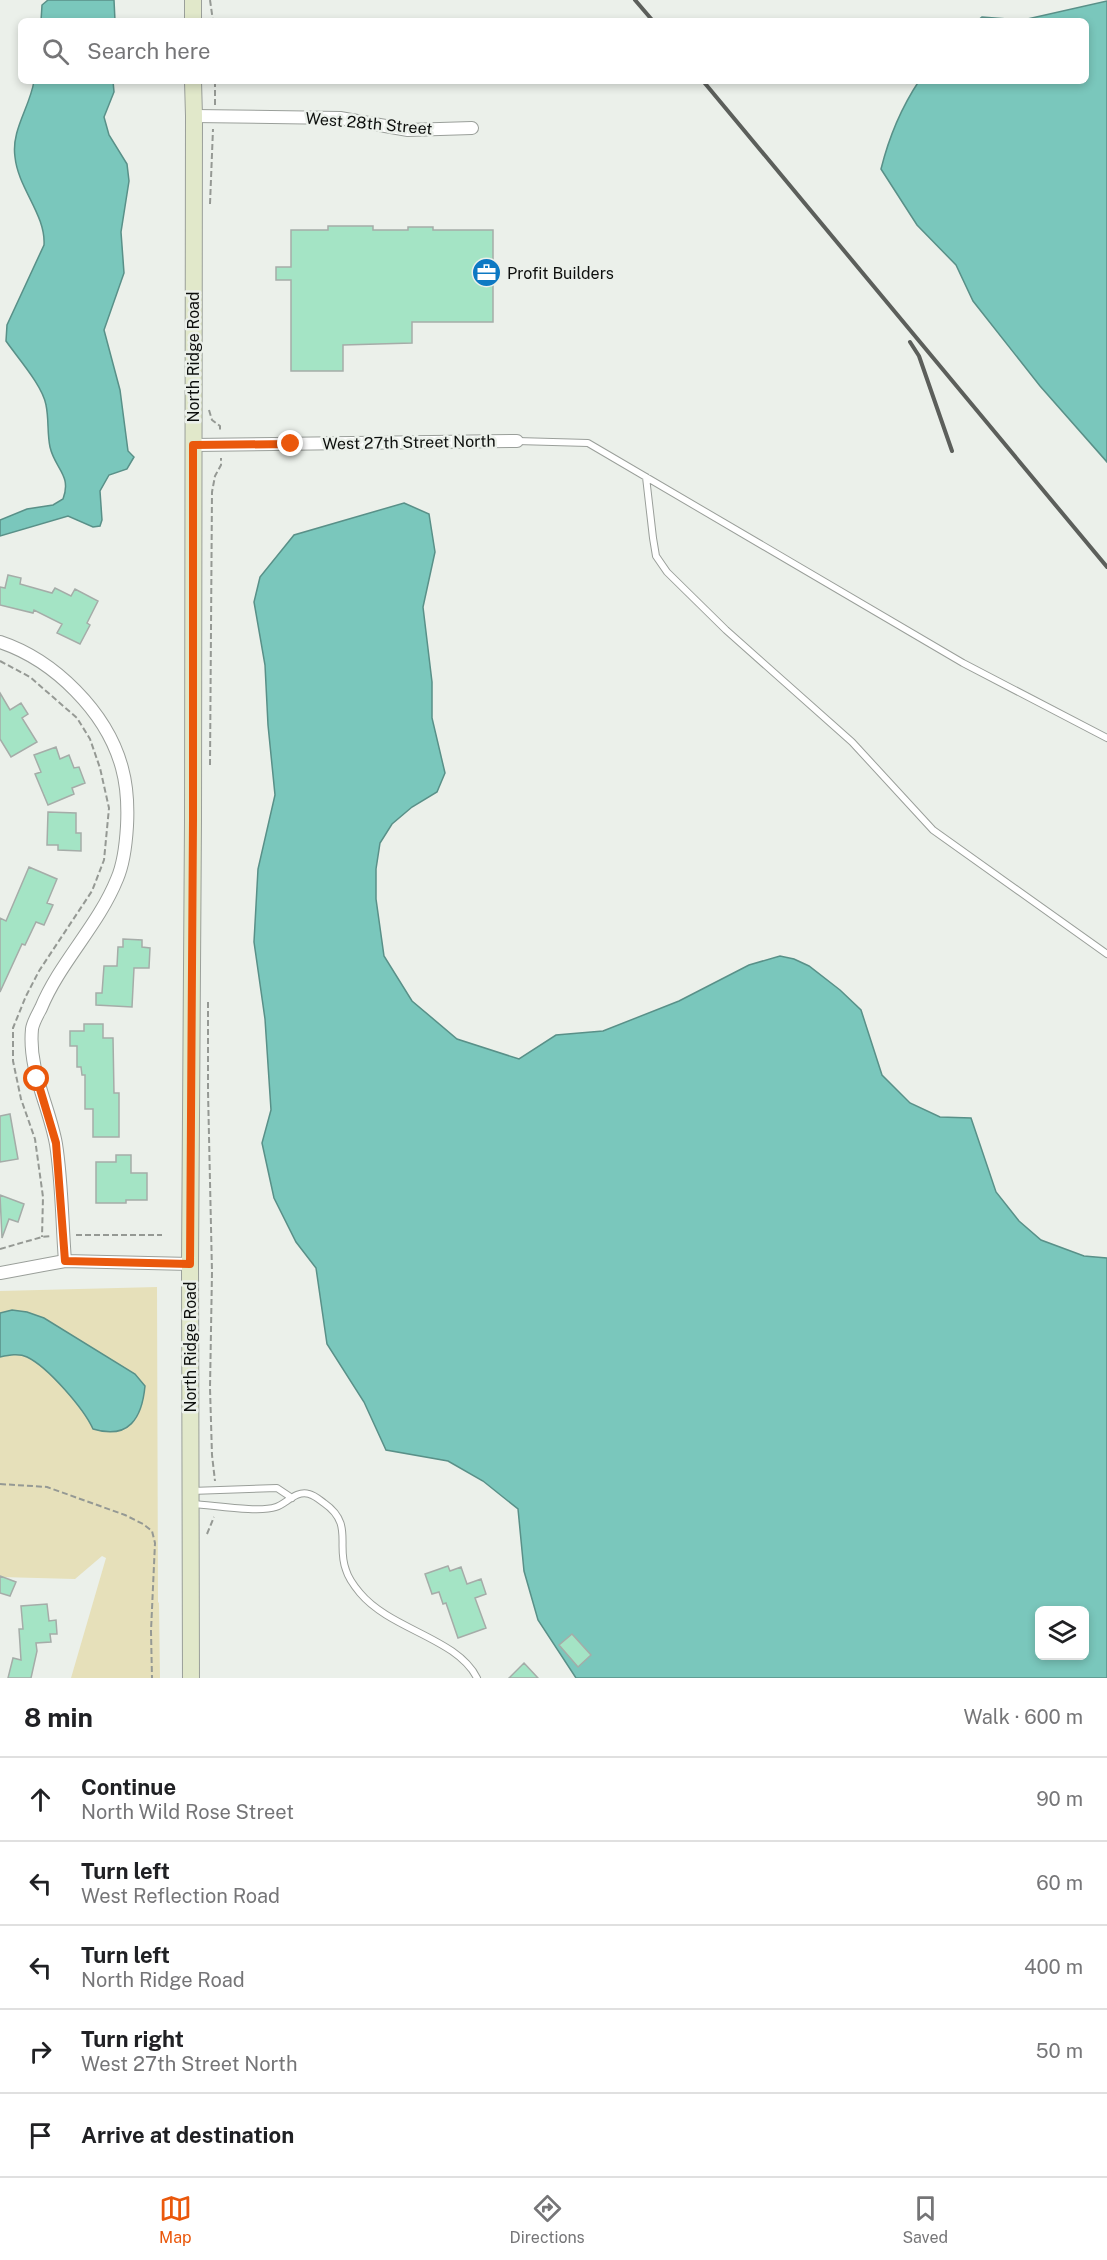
<!DOCTYPE html>
<meta charset="utf-8">
<style>
:root{--surface:#fff;--page:#f6f6f6;--text:#202124;--muted:#757577;--line:#e0e0e0;--accent:#ea580c}
body{margin:0;font-family:"Public Sans",sans-serif;background:var(--page);color:var(--text)}
.controls{position:absolute;right:18px;bottom:18px;display:grid;overflow:hidden;border-radius:9px;box-shadow:0 3px 9px #0003}
.controls button{width:54px;height:54px;display:grid;place-items:center;padding:0;border:0;border-bottom:2px solid var(--line);background:var(--surface);color:var(--text);font:30px sans-serif}
.stop{position:absolute;width:18px;height:18px;margin:-14px;border:4px solid #ea580c;border-radius:50%;background:#fff}
.stop.end{background:#ea580c;border-color:#fff;box-shadow:0 2px 6px #0008}
.list{margin:0;padding:0;list-style:none}
h2{display:flex;justify-content:space-between;align-items:center;height:78px;margin:0;padding:0 24px;font-size:26px}
h2 small{font-size:20px;font-weight:400;color:var(--muted)}
.list li{display:grid;grid-template-columns:39px 1fr auto;gap:18px;align-items:center;box-sizing:border-box;height:84px;padding:0 24px;border-top:2px solid var(--line)}
.list b{display:block;font-size:22px;white-space:nowrap}
.list p{margin:0;font-size:20px;white-space:nowrap;color:var(--muted)}
.list em{font-size:20px;font-style:normal;color:var(--muted)}
.icon{flex:none;width:33px;height:33px;fill:none;stroke:currentColor;stroke-width:2;stroke-linecap:round;stroke-linejoin:round}
.map{position:relative;flex:none;width:1107px;height:1678px;overflow:hidden}
.search{position:absolute;background:var(--surface);box-shadow:0 3px 9px #0003;left:18px;right:18px;top:18px;height:66px;display:flex;align-items:center;gap:15px;box-sizing:border-box;padding:0 21px;border-radius:9px;color:var(--muted);font-size:22px}
.sheet{height:498px;background:var(--surface)}
nav{display:flex;justify-content:space-around;align-items:center;box-sizing:border-box;height:84px;border-top:2px solid var(--line);background:var(--surface);font-size:16px;color:var(--muted)}
nav a{display:grid;justify-items:center;gap:3px}
nav .on{color:var(--accent)}
.map>svg:first-child{display:block}
.green{fill:#e6e0ba}
.water{fill:#7ac7bc;stroke:#599088;stroke-width:1.5;fill-rule:evenodd}
.building{fill:#a4e4c5;stroke:#a5aca8;stroke-width:1.5}
.lines{fill:none;stroke-linecap:round;stroke-linejoin:round}
.lane-casing{stroke:#9a9f9a;stroke-width:8}
.street-casing{stroke:#9a9f9a;stroke-width:14}
.secondary-casing{stroke:#9a9f9a;stroke-width:18}
.path{stroke:#959994;stroke-width:2;stroke-dasharray:6 3;stroke-linecap:butt}
.lane{stroke:#fff;stroke-width:6}
.street{stroke:#fff;stroke-width:12}
.secondary{stroke:#e1e8ca;stroke-width:16}
.rail{stroke:#5c5f5b;stroke-width:4}
.route{stroke:#ea580c;stroke-width:8}
.labels{text-anchor:middle;stroke-width:5;stroke-linejoin:round;paint-order:stroke}
.street-label{font-size:16px;fill:#0d0f0d;stroke:#ebf0ea}
.poi-label{font-size:16px;fill:#0d0f0d;stroke:#ebf0ea;text-anchor:start}
</style>
<div class="map">
<svg width="1107" height="1678" viewBox="0 0 1107 1678">
<rect width="100%" height="100%" fill="#ebf0ea"/>
<path class="green" d="M157,1287L158,1602L159,1603L160,1678H71L106,1558L102,1556L75,1579L0,1577V1291Z"/>
<path class="water" d="M48,0H114L115,21H41L42,5Z
M1107,1V462L1040,386L973,301L956,265L917,225L881,169C889,137 901,108 919,81H1086V21H977L982,17L1023,20Z
M34,81H113L114,92L104,117L109,135L127,164L129,181L121,232L124,273L104,330L120,390L128,451L134,457L127,469L109,475L100,491L102,520L100,526L93,527L68,516L0,536V520L27,509L53,505L63,499C72,475 55,469 50,447C47,433 49,419 46,405C43,386 17,357 6,341L7,325L44,245C46,215 18,188 15,157C11,130 30,107 34,81Z
M404,503L429,514L435,552L423,607L432,682V718L445,773L437,792L412,807L392,824L380,843L376,869V899L384,956L412,1001L457,1039L519,1059L556,1035L603,1031L679,1001L749,965L780,956L794,959L809,966L840,990L861,1010L882,1075L910,1103L940,1117L971,1118L996,1192L1019,1221L1041,1240L1084,1256L1107,1258V1678H576L538,1620L524,1571L518,1509L483,1481L448,1461L386,1450L364,1402L327,1344L316,1268L296,1242L274,1198L262,1143L271,1110L265,1019L254,942L258,869L275,795L268,725L265,665L254,602L260,577L294,535ZM1040,1610H1084V1656H1040Z
M12,1310L27,1312L44,1318L135,1374L145,1386C142,1418 129,1440 93,1429C84,1409 48,1367 27,1357C19,1353 9,1355 0,1357V1313Z"/>
<path class="building" d="M328,226H373V230H408V227H433V230H493V322H412V343L343,345V371H291V280H276V267H291V230H328Z
M8,575L21,578L20,584L52,593L55,588L71,596L75,589L98,601L87,623L90,625L80,644L57,633L62,624L34,610L33,613L0,605V587L5,588Z
M0,693L10,710L21,703L28,714L22,718L37,742L11,757L0,739Z
M56,747L60,759L69,755L74,768L79,767L85,783L72,788L74,794L48,805L35,774L41,772L34,755Z
M48,812L76,813V833H81V851L58,850V845H47Z
M29,867L57,879L47,903L53,905L44,925L36,922L25,945L22,944L0,992V918L6,921Z
M123,939L142,940V947L150,948L149,968H134L132,1007L96,1005V993H102L104,966H117L118,947H123Z
M84,1024H103V1038H113L114,1093H119V1137H93V1109H85V1075H82L81,1067H77V1046H70V1031H84Z
M10,1114L18,1159L0,1162V1116Z
M116,1155H131V1173H147V1200H126V1203H96V1162H116Z
M0,1195L24,1204L18,1222L9,1219L2,1238Z
M448,1566L450,1571L461,1567L467,1584L481,1579L486,1594L475,1598L486,1628L458,1638L446,1603L443,1604L439,1592L432,1594L425,1574Z
M0,1576L16,1582L10,1596L0,1593Z
M47,1604L49,1621L56,1620L57,1634H50L51,1642L36,1643L37,1651L31,1678H8L13,1658L21,1660L19,1629H23L21,1606Z
M572,1634L591,1655L578,1667L559,1645Z
M524,1663L538,1678H509Z"/>
<g class="lines">
<defs>
<path id="lane" d="M517,441L588,443L963,663L1107,738
M646,477L653,538L656,556L667,572L726,630L852,742L933,830L1107,954
M191,1491L277,1488L292,1498
M193,1504C213,1505 258,1513 276,1507C286,1504 296,1490 309,1494C314,1495 320,1500 324,1503C354,1524 336,1545 346,1570C348,1577 355,1587 360,1593C391,1630 457,1638 477,1678"/>
<path id="street" d="M194,116L340,118L408,130L472,128
M193,445L517,441
M0,642C54,660 107,712 122,768C127,786 128,807 127,826C126,843 124,863 117,879C98,926 60,962 41,1008C38,1014 33,1022 32,1029C28,1070 49,1105 56,1144C62,1182 62,1223 65,1261
M0,1273L65,1261L190,1264"/>
<path id="secondary" d="M193,21V0
M191,1678L190,1264L193,821L194,116L193,81"/>
</defs>
<use href="#lane" class="lane-casing"/>
<use href="#street" class="street-casing"/>
<use href="#secondary" class="secondary-casing"/>
<path class="path" d="M210,0L213,21
M215,81V105
M210,204L213,129
M209,410L212,420L220,426V431
M0,661L30,677L77,718L90,739L100,768L109,808L104,860L92,891L39,971L26,996L13,1028V1061L21,1099L35,1139L43,1197L42,1237
M210,765L212,492L215,476L221,465V458
M208,1002V1091L212,1272L210,1388L212,1455L215,1481
M76,1235H162
M0,1249L42,1237L52,1236
M0,1484L47,1487L125,1515L143,1524L152,1531L155,1543L151,1631L152,1678
M207,1534L214,1517"/>
<use href="#lane" class="lane"/>
<use href="#street" class="street"/>
<use href="#secondary" class="secondary"/>
<path class="rail" d="M635,0L653,21
M703,81L1107,567
M910,342L919,356L952,451"/>
</g>
<g class="lines">
<path class="route" d="M37,1079L56,1143L65,1261L190,1264L193,820V445L291,444"/>
</g>
<defs>
<symbol id="office-disc" viewBox="-11 -11 22 22"><circle r="9.5" fill="#0d79c3" stroke="#ebf0ea"/><path d="M-6-3h4V-5.5h4V-3h4V5H-6ZM-1-4.5V-3h2v-1.5ZM-6 0V1H6V0Z" fill="#fff"/></symbol>
</defs>
<g fill-rule="evenodd">
<use href="#office-disc" x="470" y="256" width="33" height="33"/>
</g>
<g class="labels">
<g class="street-label">
<text transform="translate(369 123) rotate(5)" y="6">West 28th Street</text>
<text transform="translate(193 357) rotate(-90)" y="6">North Ridge Road</text>
<text transform="translate(409 442) rotate(-1)" y="6">West 27th Street North</text>
<text transform="translate(190 1347) rotate(-90)" y="6">North Ridge Road</text>
</g>
<g class="poi-label">
<text x="507" y="279">Profit Builders</text>
</g>
</g>
</svg>
<div class="controls">
<button><svg class="icon" aria-label="layers" viewBox="0 0 24 24"><path d="M12 4l9 5-9 5-9-5zM3 14l9 5 9-5"/></svg></button>
</div>
<div class="stop" style="left:37px;top:1079px"></div>
<div class="stop end" style="left:291px;top:444px"></div>
<div class="search"><svg class="icon" aria-label="search" viewBox="0 0 24 24"><circle cx="10" cy="10" r="6"/><path d="M15 15l6 6"/></svg>Search here</div>
</div>
<section class="sheet">
<h2>8 min<small>Walk · 600 m</small></h2>
<ul class="list">
<li><svg class="icon" aria-label="ahead" viewBox="0 0 24 24"><path d="M12 20V5M6 11l6-6 6 6"/></svg><div><b>Continue</b><p>North Wild Rose Street</p></div><em>90 m</em></li>
<li><svg class="icon" aria-label="left" viewBox="0 0 24 24"><path d="M17 20v-9H6M10 6l-5 5 5 5"/></svg><div><b>Turn left</b><p>West Reflection Road</p></div><em>60 m</em></li>
<li><svg class="icon" aria-label="left" viewBox="0 0 24 24"><path d="M17 20v-9H6M10 6l-5 5 5 5"/></svg><div><b>Turn left</b><p>North Ridge Road</p></div><em>400 m</em></li>
<li><svg class="icon" aria-label="right" viewBox="0 0 24 24"><path d="M7 20v-9h11M14 6l5 5-5 5"/></svg><div><b>Turn right</b><p>West 27th Street North</p></div><em>50 m</em></li>
<li><svg class="icon" aria-label="arrive" viewBox="0 0 24 24"><path d="M6 21V4h12l-3 4 3 4H6"/></svg><div><b>Arrive at destination</b></div></li>
</ul>
</section>
<nav>
<a class="on"><svg class="icon" aria-label="map" viewBox="0 0 24 24"><path d="M3 6l6-2 6 2 6-2v14l-6 2-6-2-6 2zM9 4v14M15 6v14"/></svg>Map</a>
<a><svg class="icon" aria-label="directions" viewBox="0 0 24 24"><path d="M12 3l9 9-9 9-9-9zM9 14v-3h6M13 9l2 2-2 2"/></svg>Directions</a>
<a><svg class="icon" aria-label="saved" viewBox="0 0 24 24"><path d="M7 4h10v16l-5-4-5 4z"/></svg>Saved</a>
</nav>
